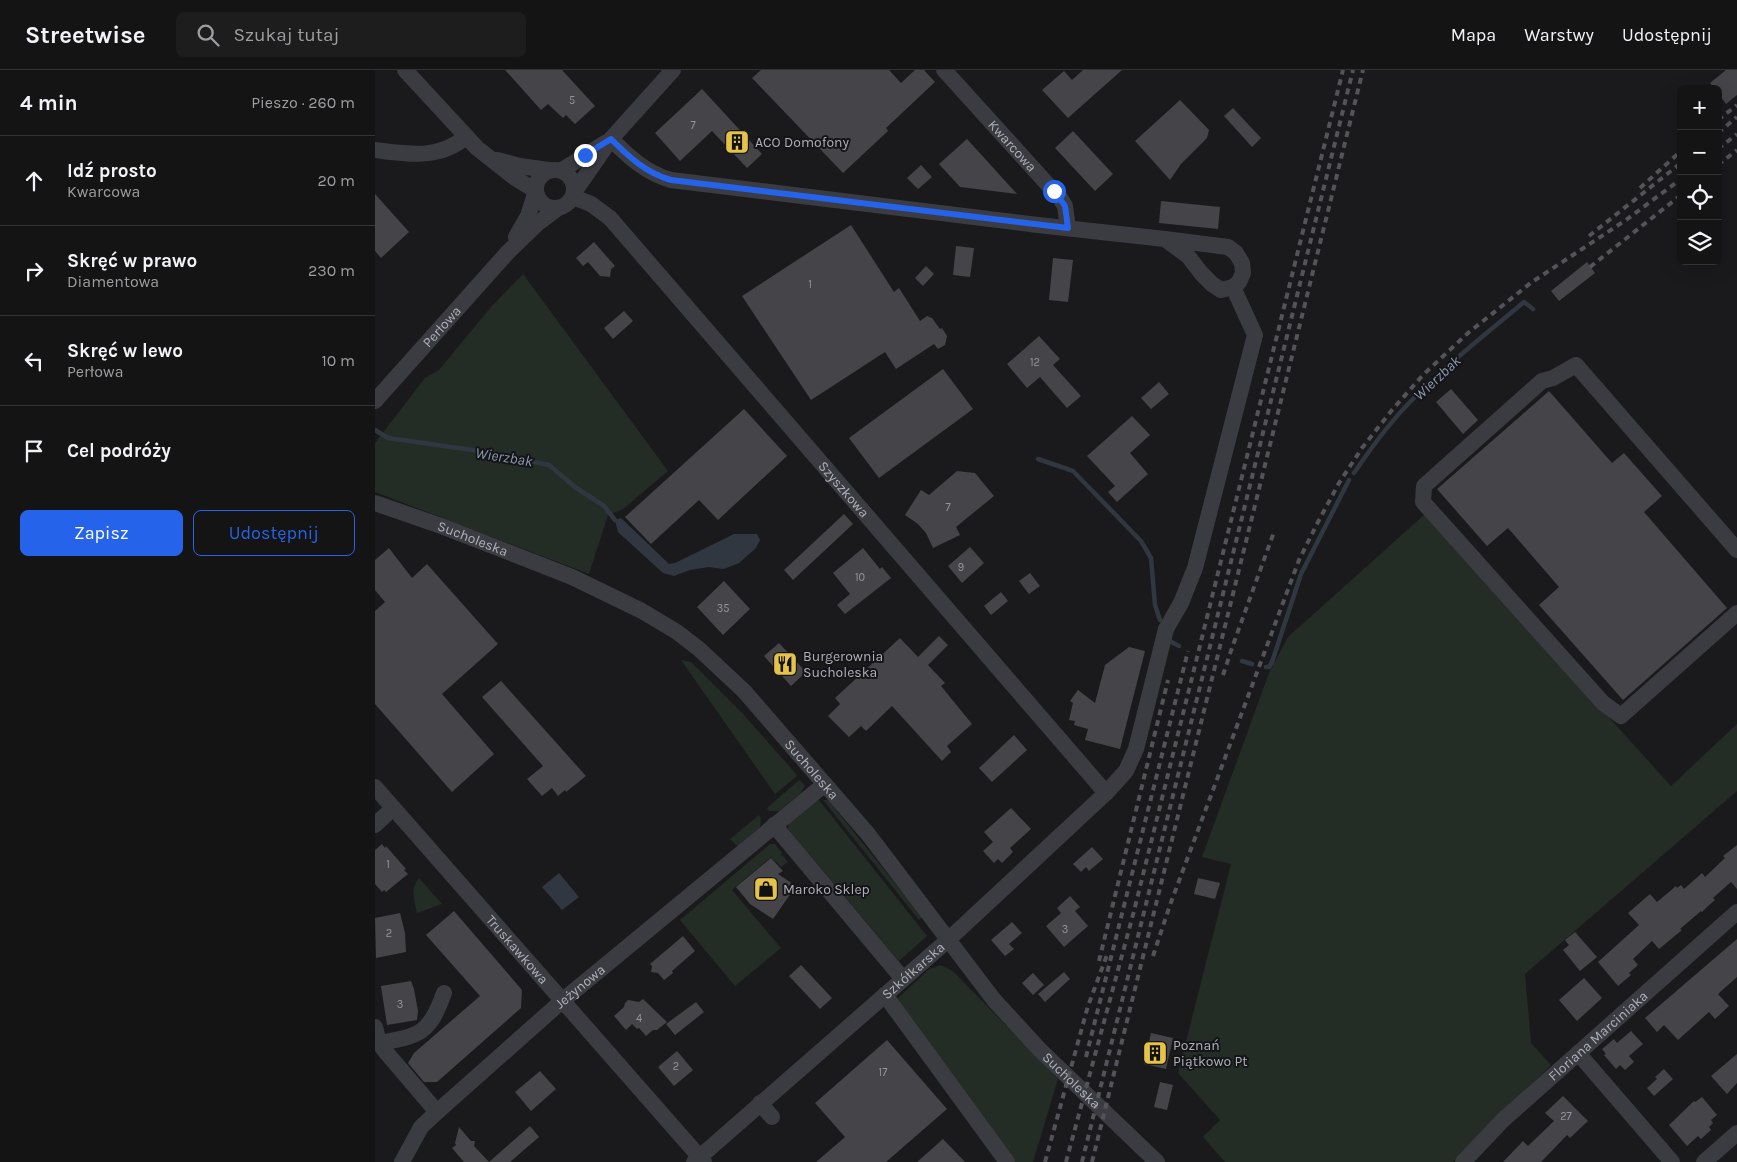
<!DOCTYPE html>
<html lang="pl">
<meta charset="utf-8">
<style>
:root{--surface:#141415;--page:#1d1d1e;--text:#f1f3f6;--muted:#9d9ea0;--line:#333334;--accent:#2563eb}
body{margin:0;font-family:Karla,sans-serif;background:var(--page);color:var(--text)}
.controls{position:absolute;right:15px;top:15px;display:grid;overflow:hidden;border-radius:8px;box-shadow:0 5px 20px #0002}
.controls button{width:45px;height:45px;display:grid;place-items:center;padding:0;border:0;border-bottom:1px solid var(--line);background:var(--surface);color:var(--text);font:25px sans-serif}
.stop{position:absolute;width:15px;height:15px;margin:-11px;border:4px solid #2563eb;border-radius:50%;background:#fff}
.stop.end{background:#2563eb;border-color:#fff;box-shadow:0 1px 5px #0008}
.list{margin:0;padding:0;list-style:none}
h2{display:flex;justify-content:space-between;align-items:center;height:65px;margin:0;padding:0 20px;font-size:21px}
h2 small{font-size:16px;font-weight:400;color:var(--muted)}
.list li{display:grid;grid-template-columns:32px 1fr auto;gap:15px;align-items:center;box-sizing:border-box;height:90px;padding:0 20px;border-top:1px solid var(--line)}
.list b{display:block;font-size:19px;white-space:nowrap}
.list p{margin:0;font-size:16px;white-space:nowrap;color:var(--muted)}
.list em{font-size:16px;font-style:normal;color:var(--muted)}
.actions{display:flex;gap:10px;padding:15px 20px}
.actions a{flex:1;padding:11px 0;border:1px solid var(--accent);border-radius:8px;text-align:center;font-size:18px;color:var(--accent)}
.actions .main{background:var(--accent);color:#fff}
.icon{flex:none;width:28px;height:28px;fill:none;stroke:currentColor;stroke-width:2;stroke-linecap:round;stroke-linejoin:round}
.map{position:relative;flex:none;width:1362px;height:1092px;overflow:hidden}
header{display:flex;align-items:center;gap:30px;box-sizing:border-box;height:70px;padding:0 25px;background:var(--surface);border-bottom:1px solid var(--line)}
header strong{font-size:24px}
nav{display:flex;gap:28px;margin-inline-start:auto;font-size:18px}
.search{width:350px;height:45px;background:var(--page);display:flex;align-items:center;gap:12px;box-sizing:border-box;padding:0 18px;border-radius:8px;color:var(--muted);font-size:19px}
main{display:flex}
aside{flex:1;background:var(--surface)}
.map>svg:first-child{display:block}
.green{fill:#242c26}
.water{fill:#313740}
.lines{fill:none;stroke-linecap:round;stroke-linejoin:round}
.stream{stroke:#313740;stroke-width:4.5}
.building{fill:#454549}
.minor{stroke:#3b3c41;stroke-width:16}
.rail{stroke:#53535a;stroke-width:4;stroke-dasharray:6 5;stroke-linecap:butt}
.route{stroke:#2563eb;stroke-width:6}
.labels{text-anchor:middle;stroke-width:4;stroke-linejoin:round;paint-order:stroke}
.number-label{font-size:11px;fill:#94959e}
.poi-label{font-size:14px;fill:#aeb0bb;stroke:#151517;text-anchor:start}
.street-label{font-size:14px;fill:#aeb0bb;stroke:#151517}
.water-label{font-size:15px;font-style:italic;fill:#8899b2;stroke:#151517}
</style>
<header>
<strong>Streetwise</strong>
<div class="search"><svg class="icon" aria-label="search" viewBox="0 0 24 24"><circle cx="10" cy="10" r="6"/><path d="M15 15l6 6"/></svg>Szukaj tutaj</div>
<nav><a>Mapa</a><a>Warstwy</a><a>Udostępnij</a></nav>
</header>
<main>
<aside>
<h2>4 min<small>Pieszo · 260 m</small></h2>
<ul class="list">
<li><svg class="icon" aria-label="ahead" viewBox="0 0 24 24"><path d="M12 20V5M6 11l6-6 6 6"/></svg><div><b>Idź prosto</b><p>Kwarcowa</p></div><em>20 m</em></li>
<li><svg class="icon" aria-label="right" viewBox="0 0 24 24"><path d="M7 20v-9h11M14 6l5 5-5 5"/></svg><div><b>Skręć w prawo</b><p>Diamentowa</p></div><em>230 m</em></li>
<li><svg class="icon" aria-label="left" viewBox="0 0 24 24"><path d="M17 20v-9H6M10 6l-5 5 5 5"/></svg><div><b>Skręć w lewo</b><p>Perłowa</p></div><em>10 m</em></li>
<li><svg class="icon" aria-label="arrive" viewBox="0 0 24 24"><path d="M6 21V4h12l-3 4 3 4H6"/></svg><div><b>Cel podróży</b></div></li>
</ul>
<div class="actions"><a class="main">Zapisz</a><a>Udostępnij</a></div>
</aside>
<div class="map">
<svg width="1362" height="1092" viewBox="0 0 1362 1092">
<rect width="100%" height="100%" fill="#1a1a1c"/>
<path class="green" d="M148,204L293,401L248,439L233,445L214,504L0,422V374L3,369L50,308L64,300L116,237Z
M1050,444L1296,716L1362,654V721L1150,904L1156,973L1176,995L1078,1092H850L828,1067L845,1050L803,1003L856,794L827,787L894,603L913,567Z
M306,590L316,592L368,644L422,705L421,707L400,724Z
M424,710L430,715L426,723L404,741H394L392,738Z
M444,730L552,866L524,891L413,759L414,752L435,733Z
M448,730H453L547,847L544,850Z
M384,745L386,748L385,757L364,775H361L355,769Z
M395,774H400L407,783L405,785L408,786L413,792L406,797L396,787L357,820L406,878L360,916L305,850Z
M44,808L67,834L42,843C39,829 35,819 44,808Z
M565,895L578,901L683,1009L658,1092H639L520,931L553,900Z"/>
<path class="water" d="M246,448L294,494L300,493L359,464H382L385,470L381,478L364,493L349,499L334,497L315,500L299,506L288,503L243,462L240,450Z
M184,803L204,827L187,840L167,817Z"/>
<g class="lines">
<path class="stream" d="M0,360L13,368L111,382L174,395L200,417L229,436L240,450
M663,389L698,401L766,471L776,488L780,535L785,550
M979,403C996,378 1014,353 1036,331C1071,295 1111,264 1149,232L1158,239
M793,570L804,576
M867,591L877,594
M891,597H894L897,592L926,504L974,410"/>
</g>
<path class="building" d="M130,0H187L220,36L200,54L191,45L188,48L173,34L166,40Z
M386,0H514L526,13L540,0H549L560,12L511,58L513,61L468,103L377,8Z
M708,0H747L693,48L667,20L689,1L697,10Z
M1351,0H1362V25L1351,34L1343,23V19H1340L1335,13Z
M327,19L387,84L372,98L337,61L305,91L280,63Z
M805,30L834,60L832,68L806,94L795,110L760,71Z
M858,38L886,68L877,77L849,46Z
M698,61L738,104L720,121L680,78Z
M592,69L642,124L585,117L564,94Z
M546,95L557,107L543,119L532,108Z
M0,124L34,162L6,188L0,181Z
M786,131L845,137L843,159L784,153Z
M476,155L519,222L524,218L545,251L552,246L557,248L565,259L567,258L572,266L570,275L563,279L559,274L521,299L510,282L436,330L367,226Z
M219,172L240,196L236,199L235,207L225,206L213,192L208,196L201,188Z
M581,176L599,178L595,207L578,205Z
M678,188L698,190L693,232L674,230Z
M1212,192L1220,203L1184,231L1176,221Z
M551,196L559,204L548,216L540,208Z
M249,241L258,251L238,269L229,258Z
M664,266L685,289L678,295L706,326L692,338L665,307L652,318L632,294Z
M568,299L598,339L504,408L474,368Z
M784,312L794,324L776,339L766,328Z
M1076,319L1103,350L1088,364L1061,332Z
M1174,321L1237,393L1249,383L1287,426L1269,442L1352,538L1248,630L1164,535L1184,517L1133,458L1112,476L1062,419Z
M369,339L412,386L343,450L324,430L276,474L250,447Z
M757,346L775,365L755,383L773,404L742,432L733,422L740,416L712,386Z
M582,401L600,403L619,426L581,457L585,465L558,478L551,463L543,454L530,445L546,420L554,425Z
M469,444L478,454L418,510L409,500Z
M595,477L609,493L587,513L573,496Z
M14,478L37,508L52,494L123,574L67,624L119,684L77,722L0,634V541L10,532L0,520V490Z
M488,478L505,499L507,497L516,508L470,544L462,535L475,524L458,503Z
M655,503L665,516L654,524L644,511Z
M349,511L375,539L348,565L322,537Z
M626,522L633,531L616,545L609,536Z
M564,566L573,575L553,595L570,613L566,616L597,654L572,676L576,682L567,691L517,636L491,661L486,656L474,667L453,646L465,634L460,628L525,568L543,587Z
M404,573L431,602L416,616L389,586Z
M754,577L770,581L745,679L710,670L713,659L699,655L700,651L694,650L698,633L695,631L703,620L720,633L730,595Z
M126,611L211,706L191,722L190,720L183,726L177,718L167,726L152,709L168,696L107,627Z
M639,665L652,680L617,712L604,698Z
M636,738L656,759L635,778L638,782L627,793L623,789L619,793L608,781L618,772L609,762Z
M7,774L10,778L11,776L31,799L29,800L33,804L11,822L9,820L7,822L0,814V780Z
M1362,775V819L1356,812L1338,828L1340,830L1333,836L1327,842L1326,841L1305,859L1307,860L1284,879L1277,871L1258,889L1263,895L1254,903L1256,905L1243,916L1223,892L1264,855L1253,843L1275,824L1282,832L1301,816L1302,818L1306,815L1309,819L1327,803L1330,807L1350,788L1348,786Z
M717,777L728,789L714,801L711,797L706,802L698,794Z
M396,788L408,801L403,804L421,816L398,849L375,834L361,817Z
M823,808L845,813L840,829L819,824Z
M695,826L705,837L700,841L713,856L689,877L671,856L686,843L682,838Z
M79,841L147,920L146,938L62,1012H49L33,993L39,983L105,926L51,865Z
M25,843L30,863L31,882L1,888L0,848Z
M637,852L647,863L634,874L639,879L630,886L616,870Z
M1200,862L1222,887L1205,901L1188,880L1194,875L1190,870Z
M308,866L320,881L297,901L298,903L289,910L283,903L276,902L277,896L275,894Z
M1362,869V907L1343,924L1354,936L1340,949L1334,942L1303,970L1289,955L1282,962L1270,948Z
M426,895L457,928L445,939L414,906Z
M689,902L695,909L670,932L663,924Z
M658,903L669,915L658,925L647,913Z
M1209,908L1227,928L1202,951L1184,930Z
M36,911L39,919L43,941L42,950L12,955L6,916Z
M268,929L292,952L282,960H278L271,966L264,958L262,959L257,954L251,960L239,946L249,937L250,933L253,930L264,932Z
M321,932L329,942L300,965L291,954Z
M1256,961L1268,974L1254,986L1259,992L1250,1000L1245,995L1241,999L1229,985L1231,984L1227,979L1239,969L1242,973Z
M776,963L798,968L791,999L769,994Z
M512,970L572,1039L511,1092H441L470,1067L440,1033Z
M302,981L318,1000L299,1016L283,997Z
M1362,984V1013L1352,1024L1336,1006Z
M1289,999L1298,1009L1279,1026L1272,1018L1282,1009L1280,1007Z
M165,1001L181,1019L156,1041L140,1022Z
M785,1012L798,1015L792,1040L779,1037Z
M1188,1026L1213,1051L1195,1068L1192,1065L1166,1092H1128L1148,1071L1153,1076L1179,1051L1170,1043Z
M1327,1027L1342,1045L1336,1050L1338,1053L1334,1057L1336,1060L1326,1069L1323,1066L1312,1076L1294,1055L1319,1031L1320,1032Z
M155,1056L164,1067L135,1092H89L77,1078L81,1075L80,1073L84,1057L96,1071H100L99,1076L114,1092Z
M568,1069L590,1092H542Z"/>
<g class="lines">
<g class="minor">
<path d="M30,0L102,78L140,108L161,121L153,146L141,167"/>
<path id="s1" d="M569,0L685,128L690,136L693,158"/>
<path d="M236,69C254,87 271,103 296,110L663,155L790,169L813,186L826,203L837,214L846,220L858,217L864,212L868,203L867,193L861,183L853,177L790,169"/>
<path d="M0,80C33,84 63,90 91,67"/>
<path d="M122,90L145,96L174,100"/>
<circle cx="180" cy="119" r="19"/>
<path d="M187,100L230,73"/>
<path d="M200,121L236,69L298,0"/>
<path id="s2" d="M198,127L216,134L235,148L731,723"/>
<path id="s3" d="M0,331L133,182L163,153L183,138"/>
<path id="s4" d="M0,433L69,457L197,507L267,541L302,562L324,579L369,621L493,764L619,930L665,980L782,1092"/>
<path d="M1362,480L1201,295L1178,308L1167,311L1049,416L1048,432L1228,633L1246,646L1362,543"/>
<path id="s5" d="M0,717L329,1092"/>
<path d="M0,755L18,738"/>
<path d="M399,755L528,909"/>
<path d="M510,925L632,1092"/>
<path d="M0,957L4,973L10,981L62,1042"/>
<path d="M4,973C45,966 54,964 69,923"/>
<path d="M1203,983L1297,1092"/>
<path d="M385,1033L397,1047"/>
<path id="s6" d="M27,1092L46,1057L62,1042L187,931L450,714"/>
<path id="s7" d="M319,1092L573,870L731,723L751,701L761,679L791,559L806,533L820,498L880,265L858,217"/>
<path id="s8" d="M1088,1092L1128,1050L1362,842"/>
<path d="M1329,1092L1362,1063"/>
</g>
<path class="rail" d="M1343,50L1362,35
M1343,63L1362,47
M1343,79L1362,64
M1343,95L1362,80
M1265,118L1306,81
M1214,166L1306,93
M1215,197L1306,125
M848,605L858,575L899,462
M778,886L795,835L924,490L943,452L964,413L987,378L1017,340L1048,305L1093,263L1157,212L1251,150L1306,109
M724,891L793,610
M711,987L813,581
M670,1092L713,936L732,885
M691,1092L759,841L968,0
M707,1092L978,0
M717,1092L988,0"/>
</g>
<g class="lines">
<path class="route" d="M210,85L236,69C254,87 271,103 296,110L693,158L690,136L679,121"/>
</g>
<defs>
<symbol id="building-square" viewBox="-11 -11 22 22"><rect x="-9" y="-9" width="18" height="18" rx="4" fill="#e5c349" stroke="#151517"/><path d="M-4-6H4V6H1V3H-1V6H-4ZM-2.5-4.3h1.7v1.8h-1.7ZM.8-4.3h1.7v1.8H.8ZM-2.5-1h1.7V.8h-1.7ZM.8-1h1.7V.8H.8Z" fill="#111"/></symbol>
<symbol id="restaurant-square" viewBox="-11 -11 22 22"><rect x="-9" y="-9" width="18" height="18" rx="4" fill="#e5c349" stroke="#151517"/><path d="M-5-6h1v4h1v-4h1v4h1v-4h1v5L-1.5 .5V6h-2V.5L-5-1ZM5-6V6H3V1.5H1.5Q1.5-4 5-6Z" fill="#111"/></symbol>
<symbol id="shop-square" viewBox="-11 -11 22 22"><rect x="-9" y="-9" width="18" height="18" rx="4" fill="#e5c349" stroke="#151517"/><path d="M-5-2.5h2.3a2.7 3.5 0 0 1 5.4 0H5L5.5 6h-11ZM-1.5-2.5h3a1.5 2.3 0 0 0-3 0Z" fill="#111"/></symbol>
</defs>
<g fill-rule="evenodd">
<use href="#building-square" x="348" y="58" width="28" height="28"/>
<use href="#restaurant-square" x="396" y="580" width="28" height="28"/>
<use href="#shop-square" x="377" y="805" width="28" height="28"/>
<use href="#building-square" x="766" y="969" width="28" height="28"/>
</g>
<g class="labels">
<g class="number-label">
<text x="197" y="34">5</text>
<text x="318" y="59">7</text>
<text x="435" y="218">1</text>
<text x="660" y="296">12</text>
<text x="573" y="441">7</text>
<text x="586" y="501">9</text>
<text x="485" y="511">10</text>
<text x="348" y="542">35</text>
<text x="13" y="798">1</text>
<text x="690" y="863">3</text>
<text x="14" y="867">2</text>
<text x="25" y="938">3</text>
<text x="264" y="952">4</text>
<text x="301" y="1000">2</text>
<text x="508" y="1006">17</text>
<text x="1191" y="1050">27</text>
</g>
<g class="poi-label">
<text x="380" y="77">ACO Domofony</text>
<text x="428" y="591">Burgerownia<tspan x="428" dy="16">Sucholeska</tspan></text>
<text x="408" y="824">Maroko Sklep</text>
<text x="798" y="980">Poznań<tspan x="798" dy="16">Piątkowo Pt</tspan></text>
</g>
<g class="street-label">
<text dy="5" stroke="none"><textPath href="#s1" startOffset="102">Kwarcowa</textPath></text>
<text dy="5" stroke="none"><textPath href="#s3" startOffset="100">Perłowa</textPath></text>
<text dy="5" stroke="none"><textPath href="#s2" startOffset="401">Szyszkowa</textPath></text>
<text dy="5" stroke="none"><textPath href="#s4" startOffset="104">Sucholeska</textPath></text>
<text dy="5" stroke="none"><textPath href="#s4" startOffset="522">Sucholeska</textPath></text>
<text dy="5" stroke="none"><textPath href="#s5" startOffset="216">Truskawkowa</textPath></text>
<text dy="5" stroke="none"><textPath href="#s7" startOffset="291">Szkółkarska</textPath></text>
<text dy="5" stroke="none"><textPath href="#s6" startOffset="252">Jeżynowa</textPath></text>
<text dy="5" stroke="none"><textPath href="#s8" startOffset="185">Floriana Marciniaka</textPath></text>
<text dy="5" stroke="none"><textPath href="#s4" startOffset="928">Sucholeska</textPath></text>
</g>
<g class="water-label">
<text transform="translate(1062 308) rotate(-43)" y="5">Wierzbak</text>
<text transform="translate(129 387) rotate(9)" y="5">Wierzbak</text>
</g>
</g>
</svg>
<div class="controls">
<button>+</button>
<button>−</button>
<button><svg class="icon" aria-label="locate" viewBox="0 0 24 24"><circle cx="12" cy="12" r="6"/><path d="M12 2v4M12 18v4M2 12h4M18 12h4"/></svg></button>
<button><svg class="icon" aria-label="layers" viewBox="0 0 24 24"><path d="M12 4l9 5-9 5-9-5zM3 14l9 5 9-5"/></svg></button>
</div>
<div class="stop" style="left:679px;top:121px"></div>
<div class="stop end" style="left:210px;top:85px"></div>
</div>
</main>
